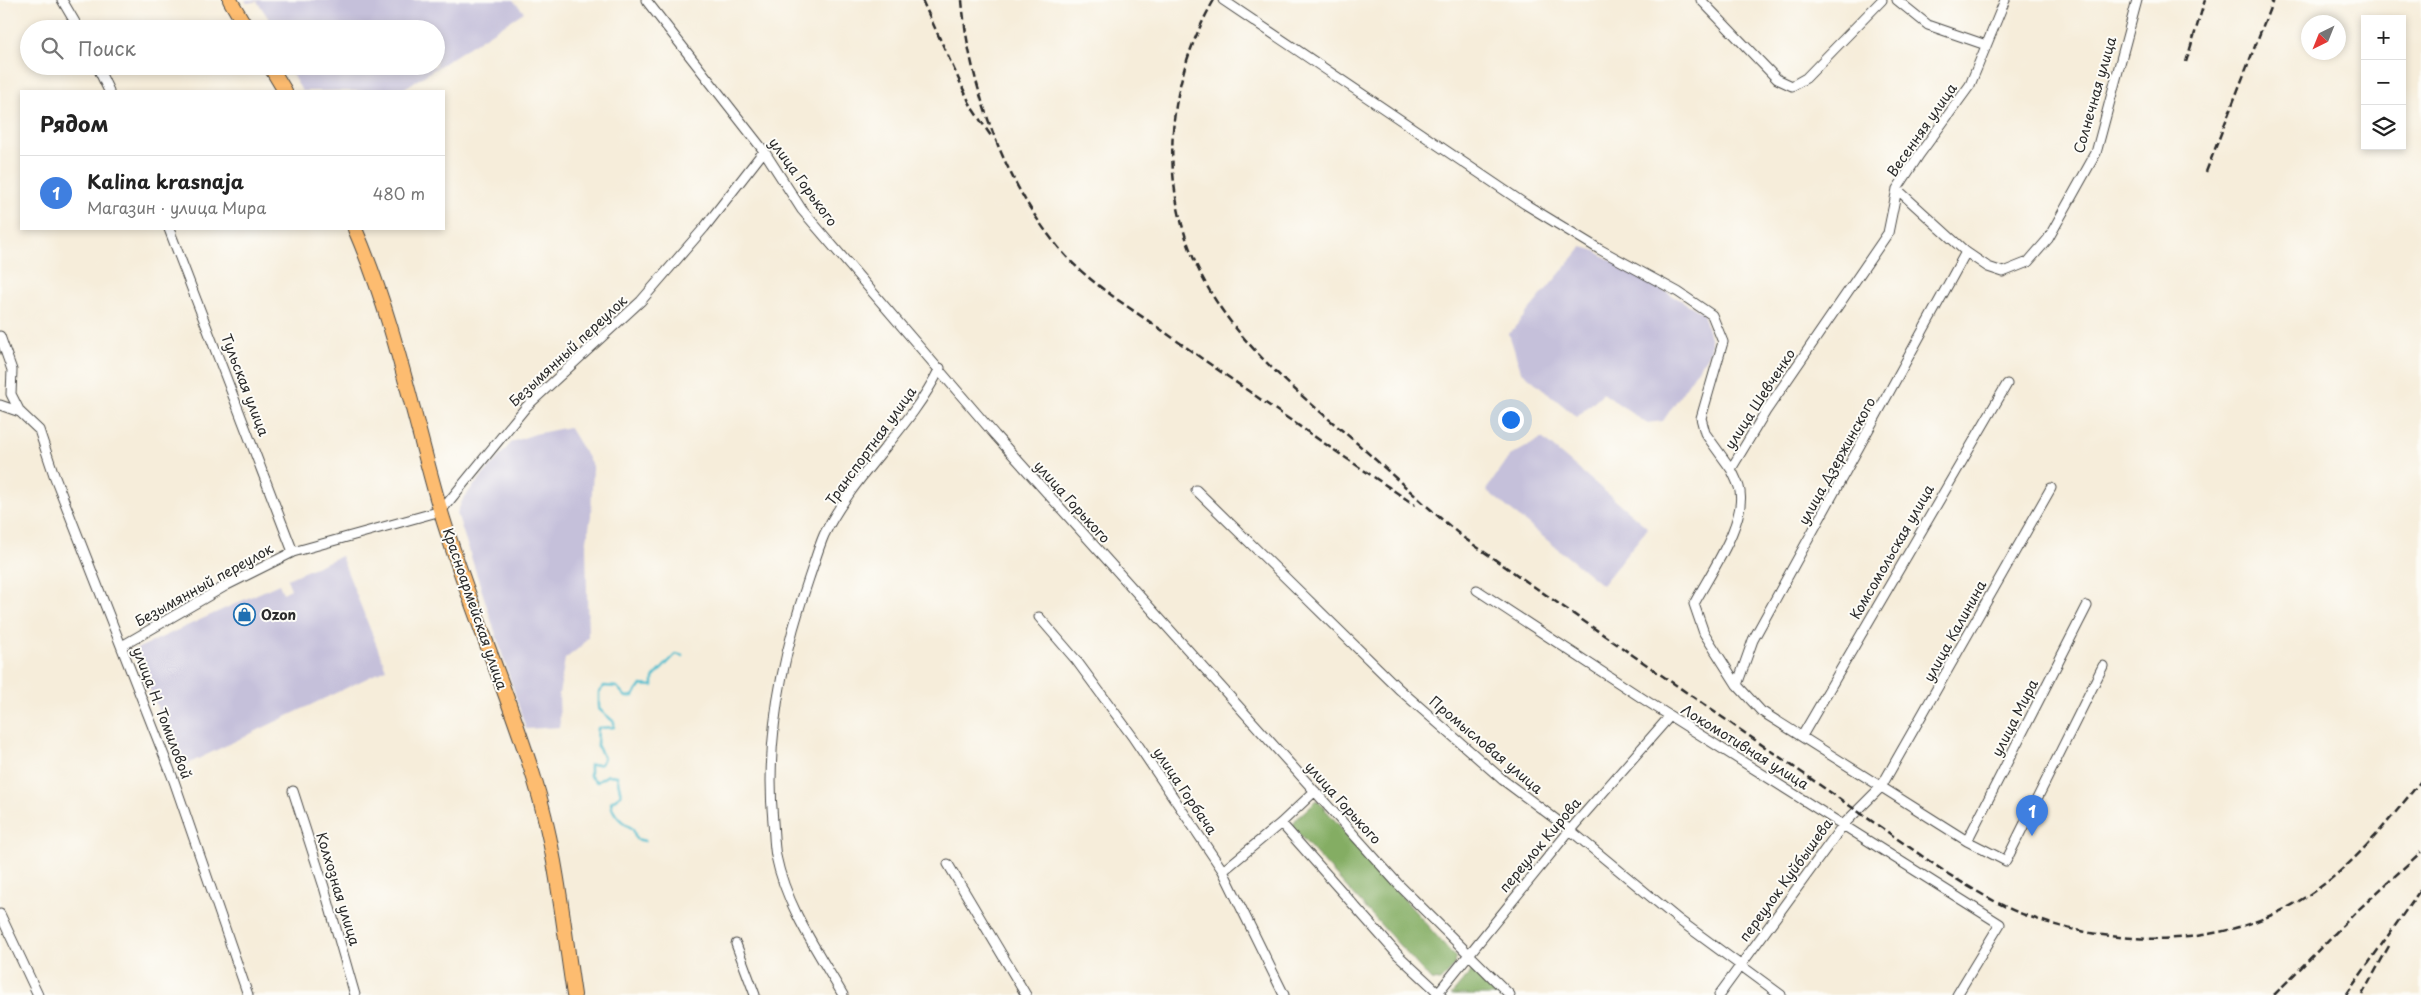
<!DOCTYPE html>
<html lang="ru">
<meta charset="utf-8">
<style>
:root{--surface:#fff;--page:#f6f6f6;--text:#222;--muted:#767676;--line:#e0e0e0;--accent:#1f6fb2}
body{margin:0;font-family:"Playpen Sans",sans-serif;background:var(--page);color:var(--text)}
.controls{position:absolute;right:15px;top:15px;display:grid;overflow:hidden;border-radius:0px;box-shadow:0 2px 8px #0003}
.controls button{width:45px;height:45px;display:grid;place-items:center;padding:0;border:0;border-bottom:1px solid var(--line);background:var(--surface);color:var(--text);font:25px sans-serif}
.compass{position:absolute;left:2301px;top:15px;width:45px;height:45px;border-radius:50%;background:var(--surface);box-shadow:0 2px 8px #0003;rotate:223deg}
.you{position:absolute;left:1510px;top:419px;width:18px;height:18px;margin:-12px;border:4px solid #fff;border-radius:50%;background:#1a73e8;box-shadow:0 0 0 8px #1a73e833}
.badge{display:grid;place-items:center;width:32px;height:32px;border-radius:50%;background:var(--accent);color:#fff;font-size:16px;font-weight:700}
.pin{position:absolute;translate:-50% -41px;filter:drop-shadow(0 1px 2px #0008)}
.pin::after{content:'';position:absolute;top:26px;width:18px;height:15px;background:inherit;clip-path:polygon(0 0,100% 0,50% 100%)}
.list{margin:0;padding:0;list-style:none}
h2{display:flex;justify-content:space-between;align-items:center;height:65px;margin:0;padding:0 20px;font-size:21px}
h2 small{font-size:16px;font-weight:400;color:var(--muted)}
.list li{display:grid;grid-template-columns:32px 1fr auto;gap:15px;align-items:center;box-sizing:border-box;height:75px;padding:0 20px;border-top:1px solid var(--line)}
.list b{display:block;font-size:19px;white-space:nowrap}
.list p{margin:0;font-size:16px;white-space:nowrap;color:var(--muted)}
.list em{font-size:16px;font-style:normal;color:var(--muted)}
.icon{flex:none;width:28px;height:28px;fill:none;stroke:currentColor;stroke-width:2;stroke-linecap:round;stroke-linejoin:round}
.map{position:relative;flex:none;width:2421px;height:995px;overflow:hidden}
.search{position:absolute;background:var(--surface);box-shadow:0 2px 8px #0003;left:20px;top:20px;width:425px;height:55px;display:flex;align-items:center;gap:12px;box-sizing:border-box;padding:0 18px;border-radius:28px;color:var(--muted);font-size:19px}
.panel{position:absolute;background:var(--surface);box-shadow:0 2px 8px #0003;left:20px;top:90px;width:425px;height:140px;border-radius:0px}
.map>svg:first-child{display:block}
.industrial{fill:#c5c0da}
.forest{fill:#84ad64;stroke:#586c48}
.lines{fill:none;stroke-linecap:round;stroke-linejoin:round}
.stream{stroke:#53becf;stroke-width:2.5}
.minor-casing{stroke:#494845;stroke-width:11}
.primary-casing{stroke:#494845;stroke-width:16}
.minor{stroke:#fff;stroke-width:9}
.primary{stroke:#fdbc70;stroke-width:14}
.rail{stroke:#2b2b2b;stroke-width:2.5;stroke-dasharray:8 4;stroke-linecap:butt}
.labels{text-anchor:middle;stroke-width:4;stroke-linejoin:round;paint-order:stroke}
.street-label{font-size:14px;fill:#2b2b2b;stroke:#fdfcf7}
.poi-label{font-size:14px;font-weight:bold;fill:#2b2b2b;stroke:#fdfcf7;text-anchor:start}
</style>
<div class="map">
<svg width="2421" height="995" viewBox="0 0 2421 995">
<rect width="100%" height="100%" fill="#fdfcf7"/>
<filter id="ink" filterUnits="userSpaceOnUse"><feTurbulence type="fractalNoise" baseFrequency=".02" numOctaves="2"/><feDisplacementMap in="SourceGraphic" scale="10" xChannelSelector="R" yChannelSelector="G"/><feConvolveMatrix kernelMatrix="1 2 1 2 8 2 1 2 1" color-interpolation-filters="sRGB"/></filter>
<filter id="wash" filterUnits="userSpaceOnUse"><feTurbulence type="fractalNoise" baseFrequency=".0096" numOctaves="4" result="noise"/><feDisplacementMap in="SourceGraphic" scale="20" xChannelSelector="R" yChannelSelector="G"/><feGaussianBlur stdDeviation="1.12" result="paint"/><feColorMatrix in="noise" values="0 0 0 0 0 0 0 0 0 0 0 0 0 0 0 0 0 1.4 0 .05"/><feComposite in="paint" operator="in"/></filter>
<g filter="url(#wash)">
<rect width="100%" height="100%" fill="#f6edda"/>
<path class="industrial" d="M245,0H513L524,12L400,91H302L287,66H436V29H264L271,22L257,1L247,3Z
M1582,247L1593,250L1703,313L1711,341V350L1663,421L1646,423L1603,393L1577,417L1521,371L1509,334Z
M569,427L593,466L591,516L586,546L588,637L579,648L565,659L559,694L560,727L526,729L457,513L462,501L470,490L512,442L535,434Z
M1542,438L1648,528L1602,585L1486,490L1510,456Z
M341,556L386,669L181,767L134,650L279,584L283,593L291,589L287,579Z"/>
<path class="forest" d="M1317,800L1456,958L1455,966L1440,981L1431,980L1292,827L1296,819Z
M1474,968L1500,995H1451Z"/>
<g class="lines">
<path class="stream" d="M645,841L636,839L633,829C623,823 612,815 611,802L621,795L617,776L608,775L597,782L590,776V765L601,764L604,758L597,745L598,728L614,727V722L599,709V692L604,686L617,687L626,697L633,696L641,685L653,686V678L676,654L683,656"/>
</g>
</g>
<g filter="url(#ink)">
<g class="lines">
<defs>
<path id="minor" d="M62,0L79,29
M646,0L764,151L802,210L995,435L1398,884L1510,995
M1223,0L1525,204L1599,249L1678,292L1712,315L1723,342L1701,418L1705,433L1731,469
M1701,0L1777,79L1792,86L1806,78L1882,0
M1897,0L1928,25L1986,45
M2005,0L1970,85L1919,155L1897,189L1966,252L1988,267L2003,272L2028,262L2048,239L2096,153L2137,0
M97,66L109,91
M1897,189L1888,233L1766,411L1731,469C1734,475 1737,481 1739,487C1749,519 1709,575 1694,604L1704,633L1737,685L1761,711L1967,841L2006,861L2103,666
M169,229L293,552
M0,336L12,370L11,394L20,412L39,430L54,475L174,781L248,995
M0,405L20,412
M1196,490L1399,689L1503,780L1570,830L1679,920L1781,995
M1477,590L1648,702L2000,924L1957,995
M1039,617L1076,660L1132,736L1223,871L1284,995
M122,646L227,585L293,552L441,511L526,407L641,301L704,228L764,151
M1737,685L1753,640L1966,252
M1802,736L2007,384
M293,791L324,887L355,995
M1281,823L1398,955L1441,995
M1967,841L2087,606
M948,864L1026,995
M1223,871L1281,823L1315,791
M0,914L38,995
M736,944L755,995
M843,995C818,952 786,906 776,856C774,845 774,834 773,822C765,739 782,656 809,578C814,564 818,549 824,535C854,474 910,429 940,368
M1436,995L1570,830L1670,716
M1719,995L1843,825L1881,787L2051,488"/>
<path id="primary" d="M230,0L247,29
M270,66L285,91
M355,229C394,319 413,415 440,509C467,600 506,687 534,778C556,848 563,923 574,995"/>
</defs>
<use href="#minor" class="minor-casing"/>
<use href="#primary" class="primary-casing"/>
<use href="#minor" class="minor"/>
<use href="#primary" class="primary"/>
<path class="rail" d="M922,0L972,108L991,136
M962,0C969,87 1006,189 1065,255C1095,288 1137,312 1173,338C1253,395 1334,450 1415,505
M1214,0C1154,104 1157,230 1234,326C1268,369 1309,402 1351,438C1389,471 1425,506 1464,538L1948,874C1973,889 1998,905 2025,915C2120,950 2231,950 2316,890C2357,862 2390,819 2421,781
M2186,62L2205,0
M2206,172L2273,0
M2274,995L2357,911L2421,852
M2346,995L2421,889
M2362,995L2389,946"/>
</g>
</g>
<defs>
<symbol id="shop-ring" viewBox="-11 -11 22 22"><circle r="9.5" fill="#fdfcf7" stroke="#1f6fb2" stroke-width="1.5"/><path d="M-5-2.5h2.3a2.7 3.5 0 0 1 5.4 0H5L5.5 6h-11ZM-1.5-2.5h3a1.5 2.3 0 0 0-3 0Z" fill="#1f6fb2"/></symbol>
</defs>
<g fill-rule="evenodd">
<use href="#shop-ring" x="232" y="602" width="25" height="25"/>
</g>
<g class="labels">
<g class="street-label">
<text transform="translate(2095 95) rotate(-74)" y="5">Солнечная улица</text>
<text transform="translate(1922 130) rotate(-55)" y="5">Весенняя улица</text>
<text transform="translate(803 182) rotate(54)" y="5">улица Горького</text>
<text transform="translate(568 351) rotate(-43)" y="5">Безымянный переулок</text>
<text transform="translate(245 385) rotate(69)" y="5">Тульская улица</text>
<text transform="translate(1760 399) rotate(-57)" y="5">улица Шевченко</text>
<text transform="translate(871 446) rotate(-54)" y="5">Транспортная улица</text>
<text transform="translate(1837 461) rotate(-61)" y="5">улица Дзержинского</text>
<text transform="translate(1072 502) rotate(48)" y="5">улица Горького</text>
<text transform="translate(1892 552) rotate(-60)" y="5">Комсомольская улица</text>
<text transform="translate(204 585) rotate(-29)" y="5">Безымянный переулок</text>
<text transform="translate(475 609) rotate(71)" y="5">Красноармейская улица</text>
<text transform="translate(1955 631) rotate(-61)" y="5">улица Калинина</text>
<text transform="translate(162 713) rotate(69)" y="5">улица Н. Томиловой</text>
<text transform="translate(2015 718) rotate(-63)" y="5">улица Мира</text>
<text transform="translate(1486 745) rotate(40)" y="5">Промысловая улица</text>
<text transform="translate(1745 747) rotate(32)" y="5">Локомотивная улица</text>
<text transform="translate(1185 791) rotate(56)" y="5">улица Горбача</text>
<text transform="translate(1343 803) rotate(48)" y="5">улица Горького</text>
<text transform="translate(1540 845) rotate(-50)" y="5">переулок Кирова</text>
<text transform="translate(1786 880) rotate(-54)" y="5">переулок Куйбышева</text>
<text transform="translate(338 889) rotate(73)" y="5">Колхозная улица</text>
</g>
<g class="poi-label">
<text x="261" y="620">Ozon</text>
</g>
</g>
</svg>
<div class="controls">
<button>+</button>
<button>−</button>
<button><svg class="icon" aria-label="layers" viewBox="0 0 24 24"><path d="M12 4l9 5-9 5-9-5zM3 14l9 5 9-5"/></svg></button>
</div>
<svg class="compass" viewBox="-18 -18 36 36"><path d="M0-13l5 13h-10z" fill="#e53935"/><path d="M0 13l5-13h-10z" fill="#767676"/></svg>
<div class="you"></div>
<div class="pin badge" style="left:2032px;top:836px;background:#3f7fe0">1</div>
<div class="search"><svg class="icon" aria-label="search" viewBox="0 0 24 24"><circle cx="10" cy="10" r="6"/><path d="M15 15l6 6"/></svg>Поиск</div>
<section class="panel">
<h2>Рядом<small></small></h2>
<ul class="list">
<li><span class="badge" style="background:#3f7fe0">1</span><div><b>Kalina krasnaja</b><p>Магазин · улица Мира</p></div><em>480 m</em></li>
</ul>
</section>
</div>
